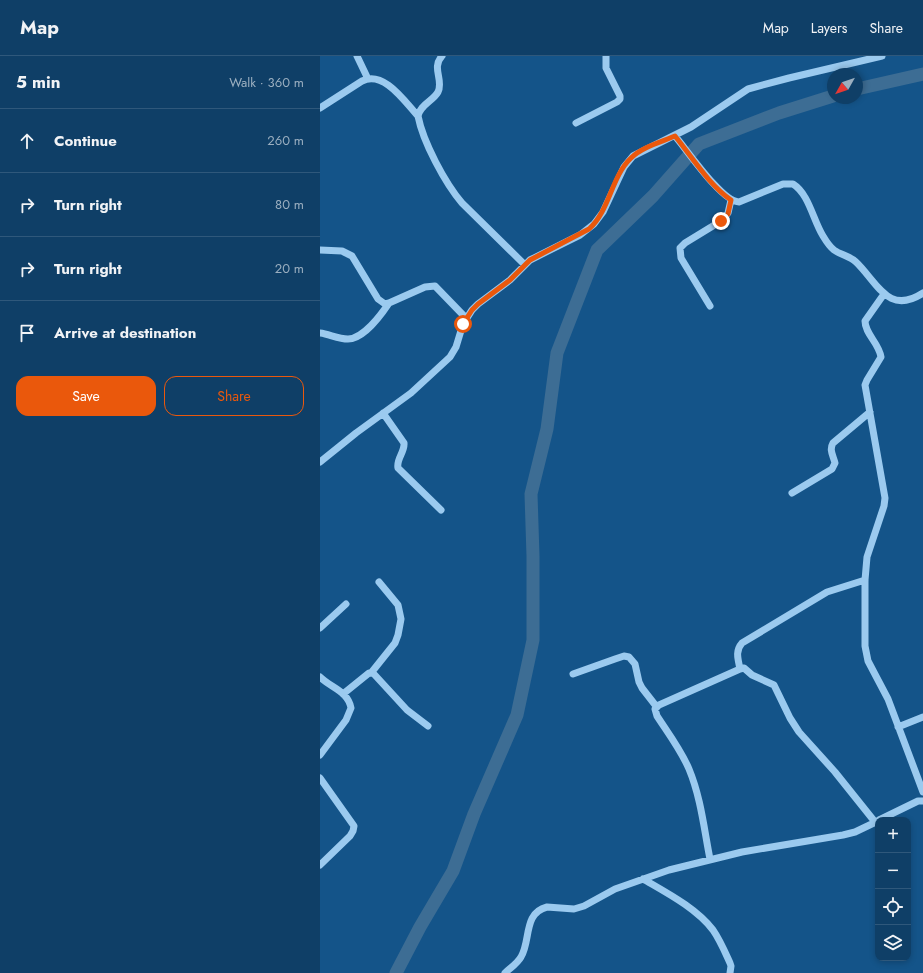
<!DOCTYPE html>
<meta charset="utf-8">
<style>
:root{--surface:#0f3f67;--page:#1d4a70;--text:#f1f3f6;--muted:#9bafc0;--line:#2f587b;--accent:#ea580c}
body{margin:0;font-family:Jost,sans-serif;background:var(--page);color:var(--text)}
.controls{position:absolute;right:12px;bottom:12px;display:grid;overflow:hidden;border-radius:8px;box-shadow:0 2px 6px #0003}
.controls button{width:36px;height:36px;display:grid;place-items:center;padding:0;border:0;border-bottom:1px solid var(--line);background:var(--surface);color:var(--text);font:20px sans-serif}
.compass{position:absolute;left:507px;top:12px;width:36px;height:36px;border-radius:50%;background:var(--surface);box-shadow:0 2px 6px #0003;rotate:230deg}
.stop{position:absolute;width:12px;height:12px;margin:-9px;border:3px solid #ea580c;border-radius:50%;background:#fff}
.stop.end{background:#ea580c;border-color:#fff;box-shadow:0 1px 4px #0008}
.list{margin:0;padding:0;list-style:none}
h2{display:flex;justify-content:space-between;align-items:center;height:52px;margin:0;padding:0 16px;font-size:17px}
h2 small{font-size:13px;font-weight:400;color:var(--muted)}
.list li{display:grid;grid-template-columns:26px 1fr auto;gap:12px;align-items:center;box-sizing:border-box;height:64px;padding:0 16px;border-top:1px solid var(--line)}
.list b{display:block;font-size:15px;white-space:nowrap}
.list em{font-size:13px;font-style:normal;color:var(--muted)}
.actions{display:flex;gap:8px;padding:12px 16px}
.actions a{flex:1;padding:9px 0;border:1px solid var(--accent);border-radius:12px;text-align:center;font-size:14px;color:var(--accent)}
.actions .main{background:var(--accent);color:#fff}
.icon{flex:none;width:22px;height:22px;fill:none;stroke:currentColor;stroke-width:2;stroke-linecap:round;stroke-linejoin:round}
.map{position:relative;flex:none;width:603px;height:917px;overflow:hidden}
header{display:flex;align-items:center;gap:24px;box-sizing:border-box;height:56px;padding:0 20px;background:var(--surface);border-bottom:1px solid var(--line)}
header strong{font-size:19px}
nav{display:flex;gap:22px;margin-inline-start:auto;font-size:14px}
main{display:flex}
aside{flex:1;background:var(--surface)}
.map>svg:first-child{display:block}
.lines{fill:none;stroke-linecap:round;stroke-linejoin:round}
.river{stroke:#3d6d94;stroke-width:13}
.minor{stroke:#9bcaef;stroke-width:7}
.route{stroke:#ea580c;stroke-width:5}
</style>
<header>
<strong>Map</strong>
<nav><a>Map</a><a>Layers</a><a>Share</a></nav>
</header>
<main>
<aside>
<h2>5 min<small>Walk · 360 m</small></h2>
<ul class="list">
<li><svg class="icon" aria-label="ahead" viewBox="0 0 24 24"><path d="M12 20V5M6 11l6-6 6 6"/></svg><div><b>Continue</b></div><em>260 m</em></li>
<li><svg class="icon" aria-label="right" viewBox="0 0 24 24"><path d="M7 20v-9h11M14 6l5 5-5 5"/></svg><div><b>Turn right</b></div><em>80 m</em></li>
<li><svg class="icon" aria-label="right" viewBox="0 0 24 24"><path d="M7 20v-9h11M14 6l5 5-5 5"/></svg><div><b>Turn right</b></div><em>20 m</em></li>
<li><svg class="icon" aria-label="arrive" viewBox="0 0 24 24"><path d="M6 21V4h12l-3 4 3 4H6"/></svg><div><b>Arrive at destination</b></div></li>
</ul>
<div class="actions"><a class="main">Save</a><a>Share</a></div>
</aside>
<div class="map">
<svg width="603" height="917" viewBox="0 0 603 917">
<rect width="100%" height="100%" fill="#145489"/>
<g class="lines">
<path class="river" d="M537,33L603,18
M76,917L100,871L133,815L154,758L197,659L213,584V500L211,438L227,373L237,297L277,194L333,140L379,88L459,57L513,40"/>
<path class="minor" d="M37,0L48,23
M122,0C111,12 124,24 118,36C113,45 100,49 98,60C103,86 125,127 142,147L205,209
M0,52L42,25C64,14 85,46 98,60
M256,67L297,46L300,43V40L286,12V0
M355,80C367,94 402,146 419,146L463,128H473C489,138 493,164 503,180C506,185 510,191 514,194C521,199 530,200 536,206C557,226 568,260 603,237
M0,194L22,195L32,200L58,243L65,248L69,247L105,231L115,230L146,262
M564,238L545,265C545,278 559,287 561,301L547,324L545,329L565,442L564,450L547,501L545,524V590L548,605L568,643L603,736
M390,250L361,202L360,192L365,187L401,165L408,157L411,144
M0,277C9,278 18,283 28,283C43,283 61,259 69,247
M63,357L84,387C85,396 76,403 78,412L121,454
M0,406L36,377L91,337L130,301L136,291L143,268L152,254L158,248L190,224L210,204L260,179L274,168L283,156L304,111L313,100L371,71L428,33L469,22L562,0
M472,437L512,413L515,407C513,399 509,394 513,387L550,356
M0,572L26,548
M420,613C418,603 415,595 422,587L507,536L545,524
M51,617L75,587L78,579L81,563L78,549L59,526
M253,618L295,603L304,600L309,601L315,608L319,626L322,632L336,650
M0,621C11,632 28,635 31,652L26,664L0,699
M23,638L49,617H53L87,654L108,670
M578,671L603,661
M0,722L34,770L33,775L30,780L0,809
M559,764L598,745H603
M390,803C384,773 381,742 369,713C361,694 348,677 337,660L335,653L339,649L420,613L424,612L432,619L454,629L470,662L479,676L515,716L555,766
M323,823C347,837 376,852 393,874C400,884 405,896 410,907L411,910L410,917
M185,917C190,912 197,908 201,901C211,885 203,857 227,851L254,853L264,850L295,833L349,814L422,796L523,779L535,776L558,765"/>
</g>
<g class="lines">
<path class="route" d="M143,268L152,254L158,248L190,224L210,204L269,173C290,154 291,121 311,102C322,91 341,86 355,80C372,101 389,129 411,144L408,158L401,165"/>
</g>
</svg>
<div class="controls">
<button>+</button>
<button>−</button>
<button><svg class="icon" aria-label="locate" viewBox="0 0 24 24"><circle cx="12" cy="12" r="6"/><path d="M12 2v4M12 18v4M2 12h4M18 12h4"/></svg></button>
<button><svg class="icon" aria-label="layers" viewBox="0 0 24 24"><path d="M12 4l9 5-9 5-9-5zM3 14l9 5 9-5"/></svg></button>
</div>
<svg class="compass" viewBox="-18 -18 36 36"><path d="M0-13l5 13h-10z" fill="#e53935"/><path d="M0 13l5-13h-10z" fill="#9bafc0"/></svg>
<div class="stop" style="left:143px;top:268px"></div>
<div class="stop end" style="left:401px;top:165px"></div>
</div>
</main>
